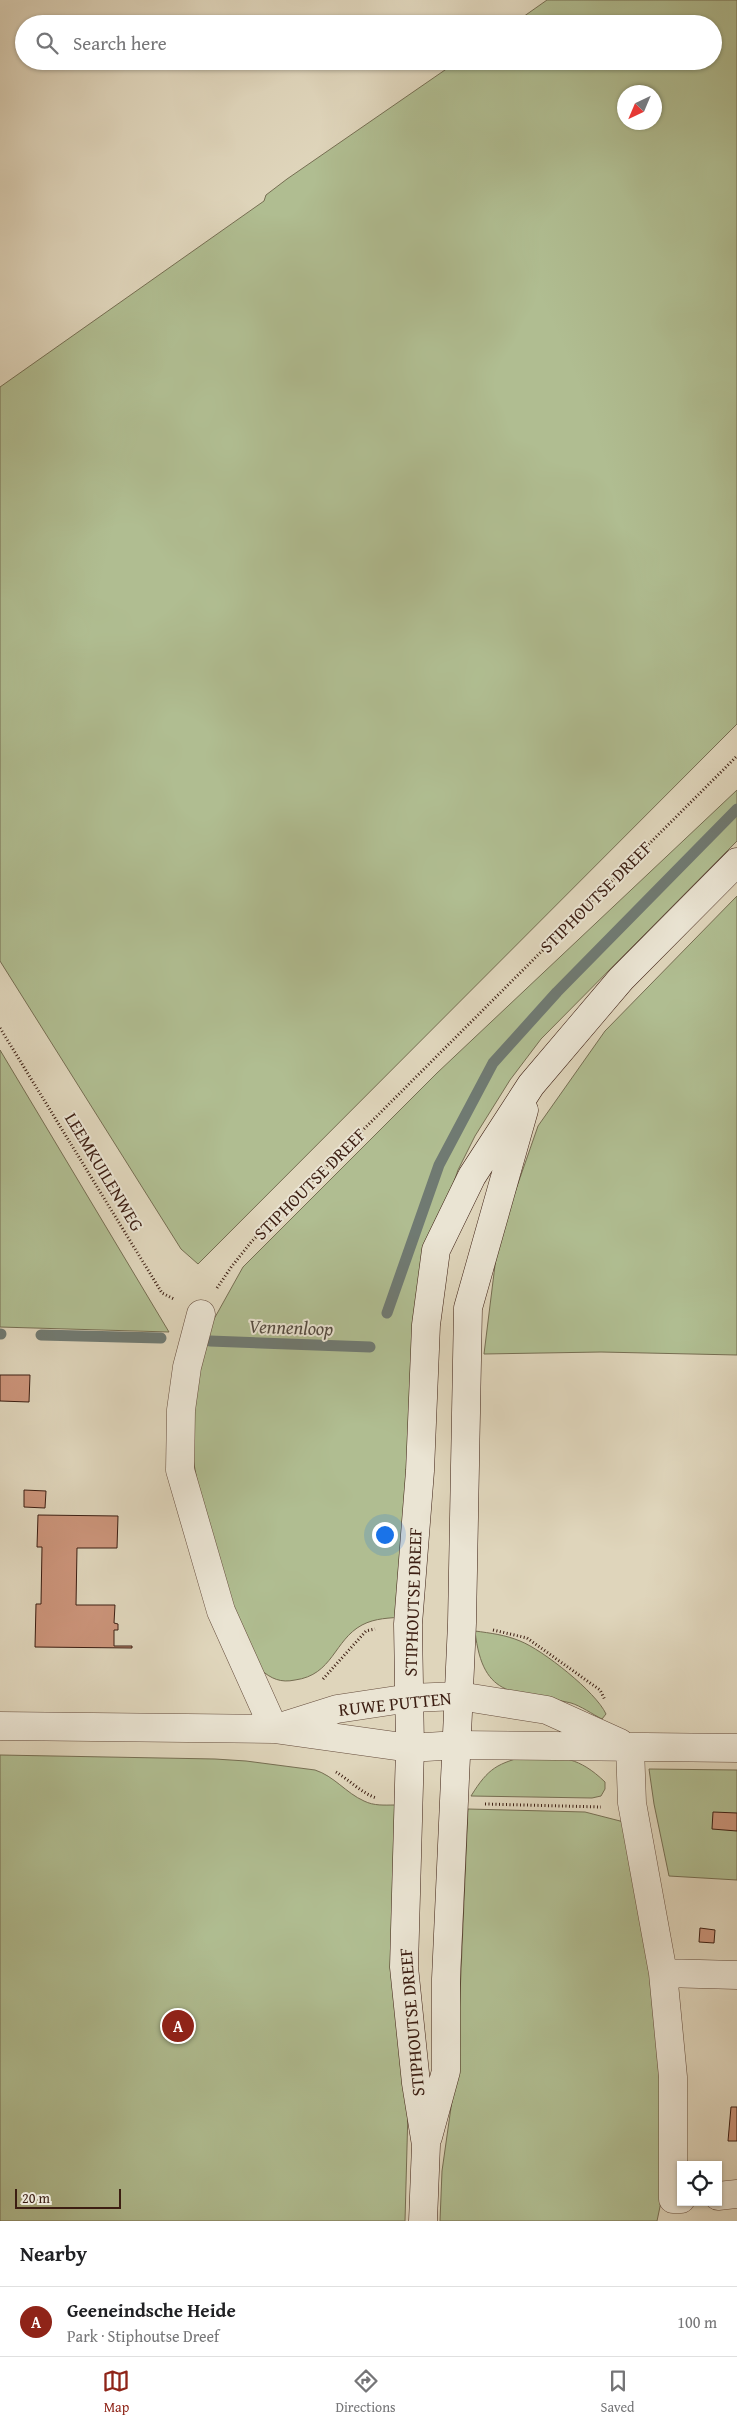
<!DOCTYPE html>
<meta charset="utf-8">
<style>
:root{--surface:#fff;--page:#f2f2f2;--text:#202124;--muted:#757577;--line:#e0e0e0;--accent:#8f2418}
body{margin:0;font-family:"Gentium Book Plus",serif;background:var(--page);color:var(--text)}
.controls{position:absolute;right:15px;bottom:15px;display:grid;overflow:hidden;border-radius:0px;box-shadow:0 1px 4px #0004}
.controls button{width:45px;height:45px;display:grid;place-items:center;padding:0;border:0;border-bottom:1px solid var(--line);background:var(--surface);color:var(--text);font:25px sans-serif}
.compass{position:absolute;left:617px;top:85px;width:45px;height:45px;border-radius:50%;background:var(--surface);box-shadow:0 1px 4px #0004;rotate:224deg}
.scale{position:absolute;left:15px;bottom:12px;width:106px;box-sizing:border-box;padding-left:5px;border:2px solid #3c1e12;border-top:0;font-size:14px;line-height:18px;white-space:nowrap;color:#3c1e12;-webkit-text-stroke:4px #eae4d3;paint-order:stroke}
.you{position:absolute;left:384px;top:1534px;width:18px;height:18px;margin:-12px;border:4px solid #fff;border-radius:50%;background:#1a73e8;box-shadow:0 0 0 8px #1a73e833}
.badge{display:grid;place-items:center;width:32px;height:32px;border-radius:50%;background:var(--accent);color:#fff;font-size:16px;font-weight:700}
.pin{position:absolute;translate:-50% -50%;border:2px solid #fff;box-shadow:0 1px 5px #0006}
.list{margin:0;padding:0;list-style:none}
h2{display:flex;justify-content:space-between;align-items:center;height:65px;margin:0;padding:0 20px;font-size:21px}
h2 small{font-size:16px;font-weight:400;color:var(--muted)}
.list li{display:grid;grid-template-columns:32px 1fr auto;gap:15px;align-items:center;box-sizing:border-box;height:70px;padding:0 20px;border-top:1px solid var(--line)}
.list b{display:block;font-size:19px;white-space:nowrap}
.list p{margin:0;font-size:16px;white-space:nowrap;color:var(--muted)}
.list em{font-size:16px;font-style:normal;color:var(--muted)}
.icon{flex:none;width:28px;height:28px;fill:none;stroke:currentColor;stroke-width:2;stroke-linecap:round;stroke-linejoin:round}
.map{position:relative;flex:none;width:737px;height:2221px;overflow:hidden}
.search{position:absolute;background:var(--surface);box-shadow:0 1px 4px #0004;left:15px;right:15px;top:15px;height:55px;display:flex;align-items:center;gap:12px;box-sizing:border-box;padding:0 18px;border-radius:28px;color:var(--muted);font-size:19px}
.sheet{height:135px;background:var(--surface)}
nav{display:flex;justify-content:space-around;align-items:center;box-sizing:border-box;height:70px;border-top:1px solid var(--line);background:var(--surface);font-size:14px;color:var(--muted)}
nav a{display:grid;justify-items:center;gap:2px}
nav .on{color:var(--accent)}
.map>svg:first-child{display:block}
.green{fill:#b0bd91;stroke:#766e52;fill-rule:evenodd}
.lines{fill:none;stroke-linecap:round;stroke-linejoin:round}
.stream{stroke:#707a72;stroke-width:11}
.building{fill:#cb947a;stroke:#3c1e12}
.minor-casing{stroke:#654c3c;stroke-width:29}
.secondary-casing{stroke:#3c1e12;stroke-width:29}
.path{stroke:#3c1e12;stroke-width:3;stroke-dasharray:1 2.5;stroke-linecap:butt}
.minor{stroke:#eae4d3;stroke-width:28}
.secondary{stroke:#eae4d3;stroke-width:28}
.labels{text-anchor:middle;stroke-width:4;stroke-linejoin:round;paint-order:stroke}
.street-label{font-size:18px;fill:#3c1e12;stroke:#eae4d3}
.water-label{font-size:19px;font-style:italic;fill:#564c42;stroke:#eae4d3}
</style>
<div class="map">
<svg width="737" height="2221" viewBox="0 0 737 2221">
<rect width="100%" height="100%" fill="#dfd5bb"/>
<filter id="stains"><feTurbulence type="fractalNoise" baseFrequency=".004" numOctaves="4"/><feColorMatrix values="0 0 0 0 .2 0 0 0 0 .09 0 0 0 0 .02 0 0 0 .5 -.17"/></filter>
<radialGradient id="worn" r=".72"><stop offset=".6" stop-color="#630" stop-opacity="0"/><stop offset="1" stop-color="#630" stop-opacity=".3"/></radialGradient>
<path class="green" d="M547,0H737V724L198,1264L181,1249L0,961V387L264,201L266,195L287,179L458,61H713V24H513ZM624,92H654V122H624Z
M737,790V841L541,1039L510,1080L475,1136L458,1170L426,1263L404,1617C390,1618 375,1618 362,1625C334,1640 333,1675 295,1680C281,1683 271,1679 260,1669L210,1550L189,1437L196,1377L209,1328L243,1267L437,1073Z
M737,896V1355L601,1352L484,1354L498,1241L538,1126L605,1031Z
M0,1050L169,1332L0,1327Z
M475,1631C490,1633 506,1635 520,1641C543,1650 596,1692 606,1714L602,1719C592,1714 581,1706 571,1703C516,1690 483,1702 475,1631Z
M0,1755L215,1759L246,1761L315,1770C334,1776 346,1793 364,1801C374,1806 384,1805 395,1805L409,2073L405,2221H0Z
M529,1755C563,1757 579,1757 605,1782V1789L601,1796L592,1798L471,1796C489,1767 497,1764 529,1755Z
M649,1769L737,1770V1880L669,1876L654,1804Z
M468,1809L585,1812L624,1822L656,1986L666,2178L657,2221H440L442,2171L457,2065Z"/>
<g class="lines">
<path class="stream" d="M387,1313L439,1165L493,1063L557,992L737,809
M0,1334H1
M41,1335L161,1338
M210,1341L370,1347"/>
</g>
<path class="building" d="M0,1375H30L29,1402L0,1401Z
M24,1490L46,1491L45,1508L24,1507Z
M38,1515L118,1516L117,1548H77L76,1605H115L114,1623L118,1624V1630H114V1646H132V1648L35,1647L36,1604H41L42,1547H37Z
M713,1812L737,1813V1831L712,1829Z
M700,1928L715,1930L714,1943L699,1942Z
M731,2107H737V2141H728Z"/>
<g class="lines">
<defs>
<path id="minor" d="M201,1314L187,1367L181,1410L180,1470L221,1611L274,1729
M0,1726L274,1729L410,1748L457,1745L737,1748
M280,1727L337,1709L410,1698L459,1696L547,1710L620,1743
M630,1747L632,1803L663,1973L673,2077V2199H681
M663,1973L737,1975
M718,2196L737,2194"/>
<path id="secondary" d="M428,2137L446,2071V1979L462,1623L468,1308L524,1110
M423,2221L426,2145L416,2083L404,1967L410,1748L408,1624L420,1471L426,1325L436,1250L472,1176L531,1085L621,979L737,862"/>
</defs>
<use href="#minor" class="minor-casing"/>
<use href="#secondary" class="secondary-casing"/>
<path class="path" d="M0,1028L162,1293L174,1299
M217,1288L232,1266L252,1241L737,756
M493,1630L527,1638L600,1690L605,1700
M323,1679L366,1631L375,1629
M336,1772C348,1779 364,1795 377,1798
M485,1804L601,1807"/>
<use href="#minor" class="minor"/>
<use href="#secondary" class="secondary"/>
</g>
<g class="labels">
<g class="street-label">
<text transform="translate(596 897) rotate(-45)" y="6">STIPHOUTSE DREEF</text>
<text transform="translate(104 1172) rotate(59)" y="6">LEEMKUILENWEG</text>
<text transform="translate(310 1184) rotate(-45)" y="6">STIPHOUTSE DREEF</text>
<text transform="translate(413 1602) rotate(-88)" y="6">STIPHOUTSE DREEF</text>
<text transform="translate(395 1704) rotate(-6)" y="6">RUWE PUTTEN</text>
<text transform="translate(412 2022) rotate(-95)" y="6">STIPHOUTSE DREEF</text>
</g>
<g class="water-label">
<text transform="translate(291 1327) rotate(2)" y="7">Vennenloop</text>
</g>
</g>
<rect width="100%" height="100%" filter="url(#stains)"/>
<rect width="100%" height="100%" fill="url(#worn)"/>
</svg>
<div class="controls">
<button><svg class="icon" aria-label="locate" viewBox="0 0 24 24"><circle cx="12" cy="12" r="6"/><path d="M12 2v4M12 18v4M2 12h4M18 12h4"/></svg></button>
</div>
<svg class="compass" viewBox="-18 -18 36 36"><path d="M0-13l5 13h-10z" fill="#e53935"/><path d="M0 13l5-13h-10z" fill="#757577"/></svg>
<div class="scale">20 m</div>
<div class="you"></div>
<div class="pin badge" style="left:178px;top:2026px">A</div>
<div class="search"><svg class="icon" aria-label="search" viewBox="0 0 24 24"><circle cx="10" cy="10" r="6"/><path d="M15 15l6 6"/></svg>Search here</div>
</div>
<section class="sheet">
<h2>Nearby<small></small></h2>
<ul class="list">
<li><span class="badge">A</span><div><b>Geeneindsche Heide</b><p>Park · Stiphoutse Dreef</p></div><em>100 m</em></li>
</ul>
</section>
<nav>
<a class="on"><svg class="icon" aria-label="map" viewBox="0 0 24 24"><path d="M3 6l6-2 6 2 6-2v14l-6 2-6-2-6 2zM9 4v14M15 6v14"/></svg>Map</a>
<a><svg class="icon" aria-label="directions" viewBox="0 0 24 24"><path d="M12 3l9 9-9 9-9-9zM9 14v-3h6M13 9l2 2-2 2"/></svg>Directions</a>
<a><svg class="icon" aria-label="saved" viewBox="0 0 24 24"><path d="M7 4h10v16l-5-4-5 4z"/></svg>Saved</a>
</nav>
